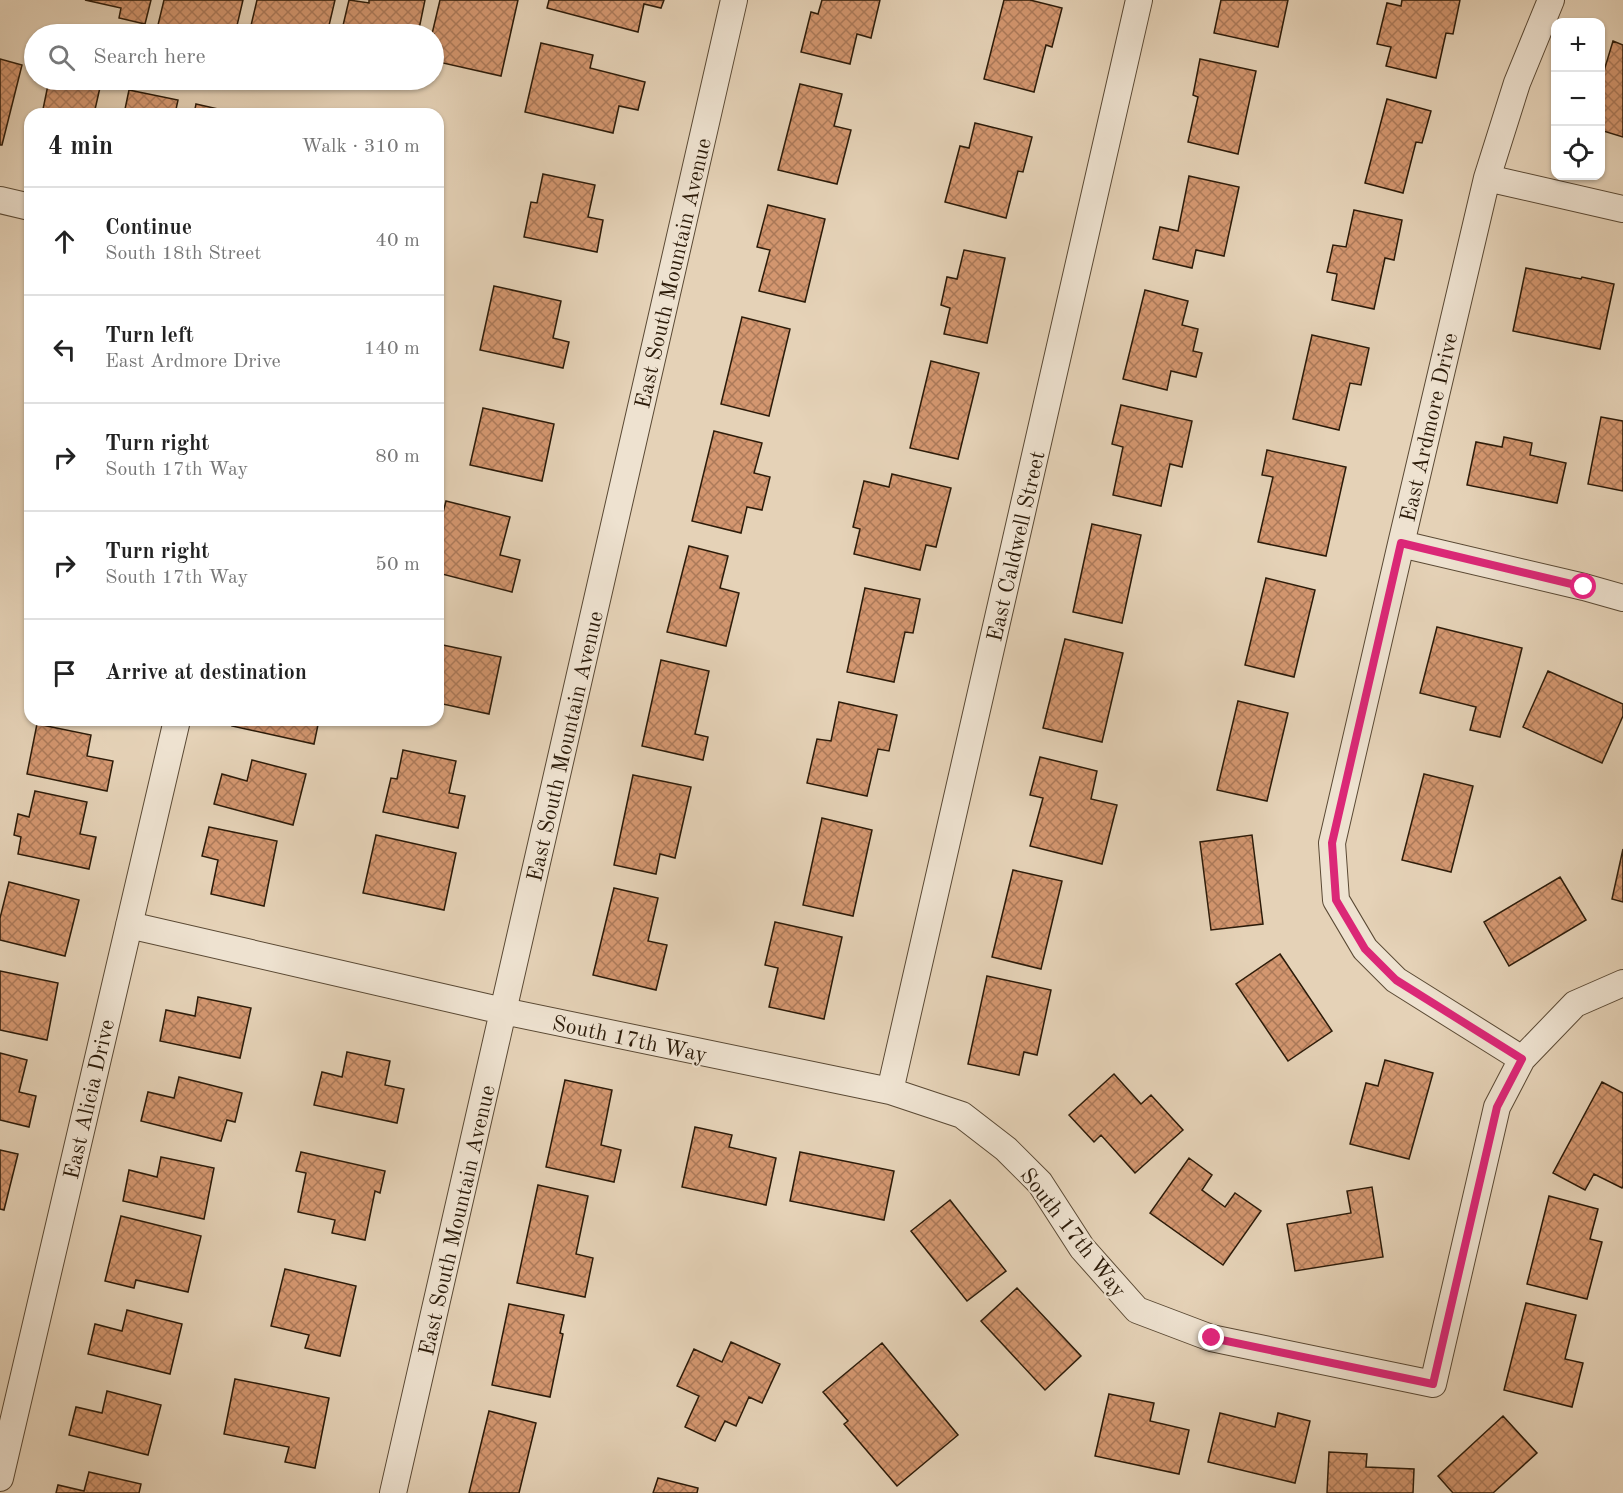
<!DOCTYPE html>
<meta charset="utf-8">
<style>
:root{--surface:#fff;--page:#f2f2f2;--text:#222;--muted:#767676;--line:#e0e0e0}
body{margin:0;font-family:"Old Standard TT",serif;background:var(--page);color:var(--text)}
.controls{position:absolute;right:18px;top:18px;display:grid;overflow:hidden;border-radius:12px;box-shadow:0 2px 4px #0004}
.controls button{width:54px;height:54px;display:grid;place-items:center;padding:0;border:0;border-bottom:2px solid var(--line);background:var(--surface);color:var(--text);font:30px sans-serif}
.stop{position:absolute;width:18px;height:18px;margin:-14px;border:4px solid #db2777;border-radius:50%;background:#fff}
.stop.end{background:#db2777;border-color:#fff;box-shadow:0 2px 6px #0008}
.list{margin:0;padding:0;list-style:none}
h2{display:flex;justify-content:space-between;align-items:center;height:78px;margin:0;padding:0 24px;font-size:26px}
h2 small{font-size:20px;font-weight:400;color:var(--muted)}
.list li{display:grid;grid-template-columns:39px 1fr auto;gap:18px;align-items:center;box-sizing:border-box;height:108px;padding:0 24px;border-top:2px solid var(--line)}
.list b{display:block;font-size:22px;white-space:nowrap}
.list p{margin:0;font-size:20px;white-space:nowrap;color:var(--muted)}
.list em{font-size:20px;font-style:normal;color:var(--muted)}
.icon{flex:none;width:33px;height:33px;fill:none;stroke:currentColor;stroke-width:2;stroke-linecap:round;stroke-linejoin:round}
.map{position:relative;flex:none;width:1623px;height:1493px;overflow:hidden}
.search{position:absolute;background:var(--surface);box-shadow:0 2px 4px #0004;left:24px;top:24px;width:420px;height:66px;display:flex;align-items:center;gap:15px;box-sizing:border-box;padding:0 21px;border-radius:33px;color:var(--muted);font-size:22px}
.panel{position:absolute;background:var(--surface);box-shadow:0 2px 4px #0004;left:24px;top:108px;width:420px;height:618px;border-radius:18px}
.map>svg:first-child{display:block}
.building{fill:url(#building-cross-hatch);stroke:#2c1b09;stroke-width:1.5}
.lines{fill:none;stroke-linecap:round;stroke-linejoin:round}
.street-casing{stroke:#5a4934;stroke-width:28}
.street{stroke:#eee2d0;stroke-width:26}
.route{stroke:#db2777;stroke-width:8}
.labels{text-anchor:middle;stroke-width:4.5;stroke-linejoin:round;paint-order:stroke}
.street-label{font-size:22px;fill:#2c1b09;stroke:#eee2d0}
</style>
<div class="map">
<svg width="1623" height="1493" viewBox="0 0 1623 1493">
<defs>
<pattern id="building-cross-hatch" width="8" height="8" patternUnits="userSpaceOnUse" patternTransform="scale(1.5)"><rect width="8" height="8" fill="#d49770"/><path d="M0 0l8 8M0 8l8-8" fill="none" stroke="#ac7a5a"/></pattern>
</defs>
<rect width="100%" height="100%" fill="#e5d2b7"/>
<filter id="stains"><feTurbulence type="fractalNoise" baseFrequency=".00333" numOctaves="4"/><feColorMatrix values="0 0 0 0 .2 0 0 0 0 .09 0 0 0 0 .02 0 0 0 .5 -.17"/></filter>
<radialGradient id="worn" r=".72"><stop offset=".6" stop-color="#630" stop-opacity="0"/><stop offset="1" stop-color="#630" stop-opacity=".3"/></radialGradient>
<path class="building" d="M85,0H151L145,24L119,18L121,8Z
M164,0H243L235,34H200L158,25Z
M257,0H335L327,34H249Z
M349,0L369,3V0H425L418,34H341Z
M440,0H518L501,76L434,61V34H432Z
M549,0H664L661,8L644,4L638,32L547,8Z
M822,0H880L871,38L857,34L850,64L801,52L811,12L818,14Z
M1004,0H1030L1062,8L1052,47L1046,45L1034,92L984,79Z
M1221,0H1288L1278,47L1214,33Z
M1402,0H1460L1453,34L1446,33L1436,78L1386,66L1391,47L1377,44L1387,3L1401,6Z
M1613,41L1623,45V137L1600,130V84Z
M541,43L593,55L590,68L645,82L638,110L619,106L613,133L525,112Z
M0,59L22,65L2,145H0Z
M1200,59L1256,71L1238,154L1188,142L1198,97L1193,95Z
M49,80H82L101,83L94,114H42Z
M800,84L842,94L834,126L851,130L837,184L778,170Z
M129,90L178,100L175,114H124Z
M1387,99L1431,111L1422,143L1416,142L1403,193L1365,183Z
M196,104L240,114H194Z
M975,123L1032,137L1023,172L1018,171L1006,218L945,202L960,146L969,148Z
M543,174L595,185L588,217L603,220L597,252L524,237L531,202L537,203Z
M1189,176L1239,187L1224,256L1196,250L1192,268L1153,259L1160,227L1178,231Z
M768,205L825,219L805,302L759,291L770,250L757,247Z
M1354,210L1402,220L1394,260L1385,258L1374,309L1332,300L1337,274L1327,272L1333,245L1346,247Z
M964,250L1005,258L987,343L944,334L950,308L941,305L947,277L957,279Z
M1526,268L1581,279L1582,277L1614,284L1600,349L1513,331Z
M494,286L561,301L553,338L569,342L563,368L480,350Z
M1145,290L1188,301L1182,325L1198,329L1193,351L1202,353L1196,377L1171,371L1167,390L1123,379Z
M742,317L790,329L769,416L721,404Z
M1312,335L1369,348L1361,385L1350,383L1339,430L1293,419Z
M931,361L979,373L958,459L910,448Z
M1121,405L1192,421L1182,467L1170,464L1161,506L1113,495L1123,447L1112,444Z
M483,408L554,424L542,481L470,465Z
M1601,417L1623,421V491L1588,484Z
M714,431L762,443L754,473L770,477L762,510L747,507L741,533L692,521Z
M1504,437L1532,443L1530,455L1566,463L1557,503L1467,485L1476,442L1502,447Z
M1267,450L1346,467L1326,556L1258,542L1273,477L1262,475Z
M892,474L951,488L936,547L926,545L920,570L854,554L860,529L853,527L864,481L889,487Z
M446,501L510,517L500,555L520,560L512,592L438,573V532Z
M1092,524L1141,535L1122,623L1073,612Z
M689,546L728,556L720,588L739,593L726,646L667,632Z
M1266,578L1315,590L1294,677L1245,665Z
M865,588L920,599L913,633L905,632L894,682L847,672Z
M1437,627L1522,648L1500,737L1470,730L1476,707L1420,693Z
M1065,639L1123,653L1102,742L1043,728Z
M438,644L501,657L489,714L438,703Z
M661,660L709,671L695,734L708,737L703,760L642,746Z
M1548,671L1623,704V716L1602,763L1523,727Z
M1238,701L1288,713L1267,801L1217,790Z
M839,702L897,715L889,751L878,749L867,796L807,783L817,739L831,741Z
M234,720H319L314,744L232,726Z
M37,724L91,735L87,756L113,761L107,791L27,774Z
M403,750L456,761L449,793L465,796L458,828L383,812L391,778L397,779Z
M1040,757L1097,771L1091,799L1117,805L1102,864L1030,846L1043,798L1030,795Z
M252,760L306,774L293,825L214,804L222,774L247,781Z
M1424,774L1473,786L1451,872L1402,860Z
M633,775L691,787L675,858L660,854L656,874L614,865Z
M35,791L87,802L80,834L96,837L89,869L18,854L21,837L14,835L18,814L29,817Z
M822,818L872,830L853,916L803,905Z
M209,827L277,841L264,906L211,894L218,860L202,856Z
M376,835L456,853L444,910L363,893Z
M1252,835L1263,924L1211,930L1200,842Z
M1623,849V902L1612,899Z
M1013,870L1062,881L1041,969L992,957Z
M1560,877L1586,920L1509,966L1484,922Z
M9,882L79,900L65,956L0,940V918Z
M614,888L658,898L648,941L667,945L656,990L593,975Z
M775,922L842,937L824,1019L769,1007L778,968L765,965Z
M1280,954L1332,1031L1288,1061L1236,984Z
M0,971L58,983L47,1040L0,1030Z
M987,976L1051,990L1037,1055L1024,1052L1019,1075L968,1064Z
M198,997L251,1008L240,1058L160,1041L166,1010L195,1016Z
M347,1052L390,1061L385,1085L404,1089L397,1123L314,1105L322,1072L342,1077Z
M0,1053L27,1060L19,1092L36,1096L29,1127L0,1120Z
M1385,1060L1433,1073L1409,1159L1350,1144L1366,1083L1378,1086Z
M1114,1074L1141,1104L1151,1095L1183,1130L1135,1173L1101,1135L1094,1142L1069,1115Z
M179,1077L242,1093L235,1122L227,1120L221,1141L141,1121L148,1092L174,1098Z
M565,1080L612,1090L601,1145L621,1150L614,1182L546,1167Z
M1602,1082L1623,1093V1186L1622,1188L1594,1174L1585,1190L1553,1173Z
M695,1127L732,1135L729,1147L776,1158L766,1205L682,1187Z
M0,1150L18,1154L4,1210L0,1209Z
M301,1152L385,1171L380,1193L375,1191L365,1240L332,1233L335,1220L298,1212L306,1173L296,1171Z
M800,1152L894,1171L884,1220L790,1201Z
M161,1157L214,1168L204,1219L123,1201L129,1170L157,1177Z
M1189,1158L1212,1175L1202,1190L1225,1207L1235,1193L1261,1211L1223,1265L1150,1213Z
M538,1185L588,1196L576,1254L593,1258L585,1297L517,1283Z
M1372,1187L1383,1257L1295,1271L1287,1224L1351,1213L1347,1191Z
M1549,1196L1598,1209L1590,1239L1602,1242L1587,1299L1527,1284Z
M950,1200L1006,1271L967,1301L911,1231Z
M121,1216L201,1236L188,1292L136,1280L134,1288L105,1281Z
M285,1269L356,1286L340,1356L305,1348L309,1335L271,1326Z
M1017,1288L1081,1356L1045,1390L981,1321Z
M1526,1303L1576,1315L1565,1359L1583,1363L1572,1407L1504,1390Z
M509,1304L564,1315L560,1333L563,1334L550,1397L492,1385Z
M127,1310L182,1324L170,1374L88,1354L95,1324L122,1331Z
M731,1342L780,1364L762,1403L749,1397L736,1426L725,1421L715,1441L685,1427L699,1396L677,1386L694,1349L722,1362Z
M882,1343L958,1435L897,1486L844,1424L848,1421L823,1392Z
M235,1379L329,1398L315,1468L285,1462L289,1447L224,1434Z
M107,1391L161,1405L148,1455L69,1435L76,1407L102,1413Z
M1109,1394L1154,1403L1150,1421L1189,1430L1179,1474L1095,1456Z
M489,1411L536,1423L519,1493H469Z
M1220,1413L1275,1427L1278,1413L1310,1421L1295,1483L1208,1462Z
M1503,1416L1537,1453L1493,1493H1453L1438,1476Z
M1329,1452L1367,1454L1366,1467L1414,1469L1413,1493H1327Z
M89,1472L141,1484L139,1493H56L58,1485L84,1491Z
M658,1478L698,1488L697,1493H653Z"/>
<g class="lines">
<defs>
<path id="street" d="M1487,178L1623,209
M0,200L30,207
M1401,544L1584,587L1623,598
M129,925L503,1011L890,1091L962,1115L1006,1149L1040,1183L1082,1248L1137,1310L1211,1338L1433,1384L1497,1107L1522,1059L1575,1004L1623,983
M1522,1059L1396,980L1365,949L1336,900L1332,843L1401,544L1487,178L1517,83L1551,0
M890,1091L1139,0
M0,1478L177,720
M393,1493L734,0"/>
</defs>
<use href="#street" class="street-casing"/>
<use href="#street" class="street"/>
</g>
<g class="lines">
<path class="route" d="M1212,1338L1433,1384L1497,1107L1522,1059L1396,980L1365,949L1336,900L1332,843L1401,543L1584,587"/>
</g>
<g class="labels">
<g class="street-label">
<text transform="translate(672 273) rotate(-77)" y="8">East South Mountain Avenue</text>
<text transform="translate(1428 427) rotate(-77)" y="8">East Ardmore Drive</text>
<text transform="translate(1015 546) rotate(-77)" y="8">East Caldwell Street</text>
<text transform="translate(564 746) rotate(-77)" y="8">East South Mountain Avenue</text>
<text transform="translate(630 1038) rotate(12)" y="8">South 17th Way</text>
<text transform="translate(88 1099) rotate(-77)" y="8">East Alicia Drive</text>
<text transform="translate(456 1220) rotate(-77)" y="8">East South Mountain Avenue</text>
<text transform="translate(1074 1232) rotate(52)" y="8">South 17th Way</text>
</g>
</g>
<rect width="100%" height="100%" filter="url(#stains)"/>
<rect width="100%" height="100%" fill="url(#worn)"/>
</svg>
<div class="controls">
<button>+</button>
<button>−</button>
<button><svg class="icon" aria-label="locate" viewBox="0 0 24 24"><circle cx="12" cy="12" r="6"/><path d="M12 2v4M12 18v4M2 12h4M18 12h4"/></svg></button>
</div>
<div class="stop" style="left:1584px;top:587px"></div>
<div class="stop end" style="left:1212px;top:1338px"></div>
<div class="search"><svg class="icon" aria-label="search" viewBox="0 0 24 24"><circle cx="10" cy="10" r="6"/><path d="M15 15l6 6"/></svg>Search here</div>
<section class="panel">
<h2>4 min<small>Walk · 310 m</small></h2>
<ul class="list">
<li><svg class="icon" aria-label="ahead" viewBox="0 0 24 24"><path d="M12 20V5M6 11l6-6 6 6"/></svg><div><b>Continue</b><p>South 18th Street</p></div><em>40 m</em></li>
<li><svg class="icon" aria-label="left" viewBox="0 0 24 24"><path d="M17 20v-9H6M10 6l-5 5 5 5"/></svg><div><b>Turn left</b><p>East Ardmore Drive</p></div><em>140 m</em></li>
<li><svg class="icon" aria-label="right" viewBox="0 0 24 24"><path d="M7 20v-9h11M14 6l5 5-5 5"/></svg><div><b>Turn right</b><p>South 17th Way</p></div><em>80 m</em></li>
<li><svg class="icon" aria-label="right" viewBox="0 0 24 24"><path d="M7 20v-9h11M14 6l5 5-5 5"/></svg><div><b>Turn right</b><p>South 17th Way</p></div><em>50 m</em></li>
<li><svg class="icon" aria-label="arrive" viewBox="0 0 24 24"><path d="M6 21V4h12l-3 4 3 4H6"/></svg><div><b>Arrive at destination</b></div></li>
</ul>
</section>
</div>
